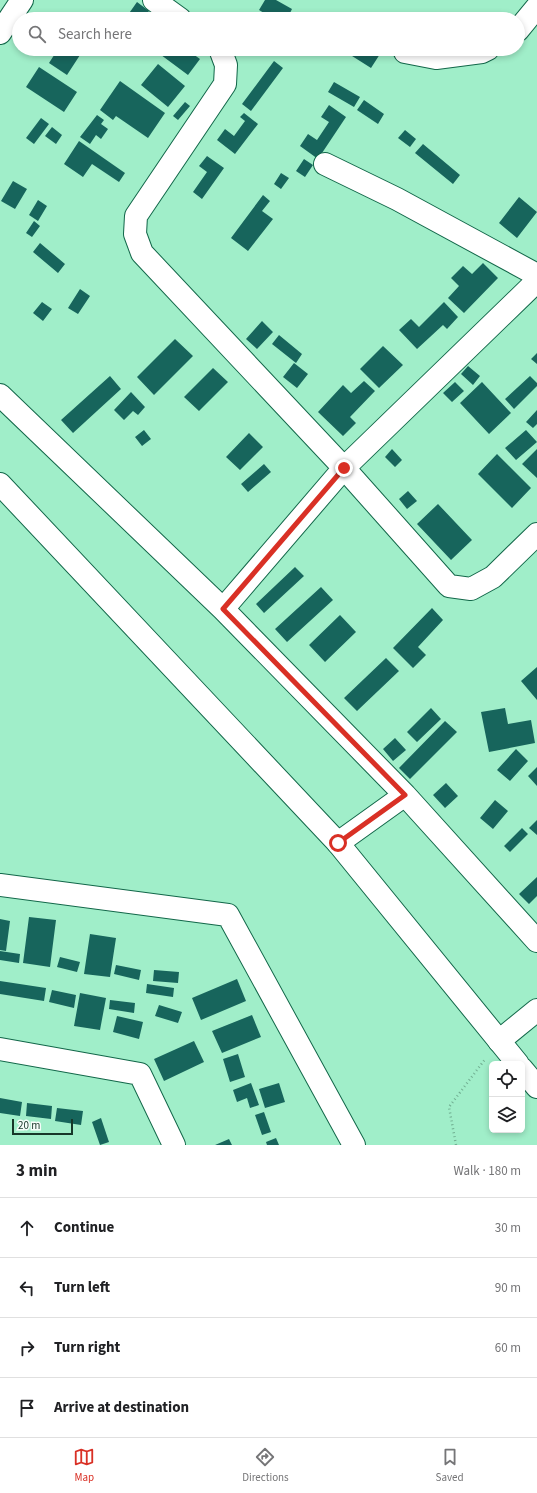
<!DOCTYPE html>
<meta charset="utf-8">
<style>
:root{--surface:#fff;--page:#f6f6f6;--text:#202124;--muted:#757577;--line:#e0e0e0;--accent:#d93025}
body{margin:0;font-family:"Source Sans 3",sans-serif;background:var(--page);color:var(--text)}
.controls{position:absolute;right:12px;bottom:12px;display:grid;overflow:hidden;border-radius:6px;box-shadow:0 2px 6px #0003}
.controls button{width:36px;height:36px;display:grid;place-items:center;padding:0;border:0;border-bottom:1px solid var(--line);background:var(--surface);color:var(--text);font:20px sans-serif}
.scale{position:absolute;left:12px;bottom:10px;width:61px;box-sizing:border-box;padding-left:4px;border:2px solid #173729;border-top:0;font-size:11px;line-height:14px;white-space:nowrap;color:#173729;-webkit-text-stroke:3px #f6fdf9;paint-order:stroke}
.stop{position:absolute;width:12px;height:12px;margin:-9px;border:3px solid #d93025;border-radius:50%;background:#fff}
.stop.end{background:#d93025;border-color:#fff;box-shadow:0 1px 4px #0008}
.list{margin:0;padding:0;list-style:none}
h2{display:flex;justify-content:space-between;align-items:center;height:52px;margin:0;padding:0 16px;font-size:17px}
h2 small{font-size:13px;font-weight:400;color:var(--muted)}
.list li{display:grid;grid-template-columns:26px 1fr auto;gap:12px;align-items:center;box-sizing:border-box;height:60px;padding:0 16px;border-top:1px solid var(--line)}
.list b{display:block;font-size:15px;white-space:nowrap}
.list em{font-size:13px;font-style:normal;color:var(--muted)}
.icon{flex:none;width:22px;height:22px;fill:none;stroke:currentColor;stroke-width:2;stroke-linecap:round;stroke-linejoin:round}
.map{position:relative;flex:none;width:537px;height:1145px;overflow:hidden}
.search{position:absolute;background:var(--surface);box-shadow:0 2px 6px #0003;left:12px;right:12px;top:12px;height:44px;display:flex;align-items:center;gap:10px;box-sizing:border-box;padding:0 14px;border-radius:22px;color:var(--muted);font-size:15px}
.sheet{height:292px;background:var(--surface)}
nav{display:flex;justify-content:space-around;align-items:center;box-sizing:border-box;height:56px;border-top:1px solid var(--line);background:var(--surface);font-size:11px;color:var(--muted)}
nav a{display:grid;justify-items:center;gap:2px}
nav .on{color:var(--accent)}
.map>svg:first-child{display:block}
.building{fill:#17655c}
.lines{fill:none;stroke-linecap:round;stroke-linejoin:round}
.minor-casing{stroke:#126749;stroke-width:24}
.tertiary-casing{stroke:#126749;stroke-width:24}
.path{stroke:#70ae91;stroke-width:2.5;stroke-dasharray:1 3;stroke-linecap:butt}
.minor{stroke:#fff;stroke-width:22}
.tertiary{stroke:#fff;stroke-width:22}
.route{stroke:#d93025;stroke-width:5}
</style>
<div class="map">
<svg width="537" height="1145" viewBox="0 0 537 1145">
<rect width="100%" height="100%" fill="#a0eec9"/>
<path class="building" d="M265,0H276L292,9L287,19H274L259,10Z
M137,2L149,11L143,19H125Z
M58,49H71L80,55L67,75L49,63Z
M153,49H186L200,59L188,75Z
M341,49H372L380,54L371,68Z
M274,61L283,68L251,111L242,104Z
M158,64L185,86L168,107L141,85Z
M39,67L77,92L64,112L26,87Z
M120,81L165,113L148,138L116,116L113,120L100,110Z
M334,82L360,97L354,107L328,92Z
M364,100L384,114L378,124L357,110Z
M185,102L190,106L178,120L173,116Z
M329,105L346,117L318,159L300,146L308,134L317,140L329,122L321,117Z
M244,113L258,124L235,154L217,140L225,129L234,136L245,121L240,117Z
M97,115L104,120L101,124L108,129L101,139L96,135L90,144L80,137Z
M41,118L49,124L34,144L26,138Z
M52,127L62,135L56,144L45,136Z
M405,130L416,139L410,147L398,138Z
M79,141L125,173L119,182L92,164L83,177L64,164Z
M423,144L460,175L453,184L415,153Z
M207,156L224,168L202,199L193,192L207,172L199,166Z
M304,159L313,165L305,177L296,171Z
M281,173L289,178L281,189L274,184Z
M13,181L27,189L15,209L1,201Z
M263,195L270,201L262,211L273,219L248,251L231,238Z
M519,197L537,212L517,238L499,223Z
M38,200L47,206L38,221L29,215Z
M34,221L40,226L32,237L26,233Z
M40,243L65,264L58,273L33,252Z
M483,263L498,278L464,313L448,298L459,286L451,278L463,266L472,274Z
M80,289L90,296L78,314L68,308Z
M42,302L52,309L43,321L33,313Z
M444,302L458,317L447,329L443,325L417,349L399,330L411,319L419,327Z
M262,321L273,332L257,349L246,339Z
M279,335L302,354L296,363L272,344Z
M175,339L193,356L154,395L137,377Z
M383,346L403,365L379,388L360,369Z
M537,353V364L531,359Z
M294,363L308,374L297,388L283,377Z
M468,366L480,376L473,385L461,374Z
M213,368L228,382L199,411L184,397Z
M110,376L121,389L73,433L61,420Z
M530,376L537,383V386L514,409L505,399Z
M364,381L375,391L350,417L356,423L343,436L318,412L343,385L351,393Z
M455,382L464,391L452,402L443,393Z
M482,382L511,413L489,434L460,403Z
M131,392L145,407L138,415L133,411L124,420L114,410Z
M537,410V424L533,428L526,422Z
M144,430L151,439L142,446L135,437Z
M526,430L537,442L516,460L505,448Z
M249,433L263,447L240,470L226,457Z
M392,449L402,460L395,467L385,457Z
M537,449V478L522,464Z
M497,454L531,488L512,508L478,474Z
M264,464L271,472L248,492L241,484Z
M408,491L417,501L407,509L399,499Z
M438,504L472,540L451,560L417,524Z
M295,567L304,576L264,613L256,604Z
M321,587L333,600L287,642L275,629Z
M432,608L443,620L418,647L426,655L413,668L393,648Z
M340,615L356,632L325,662L309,645Z
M386,658L399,671L357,711L344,698Z
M537,667V700L521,681Z
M431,708L441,719L417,742L407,732Z
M505,708L508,724L531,720L535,743L489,752L481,712Z
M445,721L457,732L410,779L399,768Z
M395,738L406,750L393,761L383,749Z
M516,749L528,761L510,781L497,770Z
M537,767V786L528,776Z
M446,783L458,796L445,808L433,795Z
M495,800L508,811L493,829L480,818Z
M537,820V835L529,828Z
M522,828L528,834L510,852L504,846Z
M537,877V896L529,904L519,894Z
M29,917L56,920L50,967L23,963Z
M0,919L10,921L6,951L0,950Z
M90,934L116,938L110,977L84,974Z
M0,951L20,954L19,963L0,960Z
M60,957L80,962L77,972L57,967Z
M116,965L141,970L139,980L114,974Z
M154,970L179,972L178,983L153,981Z
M237,979L246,1001L201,1020L192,998Z
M0,981L46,988L44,1001L0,994Z
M147,984L174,988L173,997L146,993Z
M52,990L76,995L74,1008L49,1002Z
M80,993L106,998L100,1030L74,1026Z
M110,1000L135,1003L134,1013L109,1009Z
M159,1005L182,1012L178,1023L155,1016Z
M252,1015L261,1037L222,1053L212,1031Z
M117,1016L143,1022L139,1039L113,1032Z
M194,1041L204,1062L164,1081L154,1059Z
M238,1054L245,1077L230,1082L223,1059Z
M251,1083L259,1105L250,1108L247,1098L237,1102L233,1090Z
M279,1083L285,1102L265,1108L259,1089Z
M0,1098L22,1102L20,1116L0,1113Z
M27,1103L52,1106L51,1119L26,1116Z
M57,1108L83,1111L81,1125L55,1121Z
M264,1112L271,1132L262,1135L255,1115Z
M101,1118L109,1142L100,1145L92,1122Z
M276,1138L279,1145H267L266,1142Z
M229,1139L232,1145H215Z"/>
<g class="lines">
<defs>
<path id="minor" d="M154,0L180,19
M518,30L537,7
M0,33L22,0
M220,49L226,65L225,84L136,216L135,234L142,253L344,468L449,586L471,589L493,577L537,534
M405,52L436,58L482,52L488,49
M325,164L397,199L537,275
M0,395L223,609L405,795L537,941
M223,609L344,468L537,281
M338,843L405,795
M0,885L228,915L354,1145
M499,1041L537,1010
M0,1049L140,1074L174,1145"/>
<path id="tertiary" d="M0,484L338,843L518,1064
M522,1069L537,1087"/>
</defs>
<use href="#minor" class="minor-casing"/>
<use href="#tertiary" class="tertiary-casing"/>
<path class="path" d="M456,1145L449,1107L486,1058"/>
<use href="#minor" class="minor"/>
<use href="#tertiary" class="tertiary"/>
</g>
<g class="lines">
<path class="route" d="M338,843L405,795L223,609L344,468"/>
</g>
</svg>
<div class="controls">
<button><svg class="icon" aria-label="locate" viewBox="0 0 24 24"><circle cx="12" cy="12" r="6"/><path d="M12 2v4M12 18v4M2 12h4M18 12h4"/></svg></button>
<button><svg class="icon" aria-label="layers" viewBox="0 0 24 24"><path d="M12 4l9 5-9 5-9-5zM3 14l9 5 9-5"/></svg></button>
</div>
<div class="scale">20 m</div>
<div class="stop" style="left:338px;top:843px"></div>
<div class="stop end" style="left:344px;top:468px"></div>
<div class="search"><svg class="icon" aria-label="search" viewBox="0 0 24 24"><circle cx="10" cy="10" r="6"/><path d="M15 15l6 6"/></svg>Search here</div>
</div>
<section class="sheet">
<h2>3 min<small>Walk · 180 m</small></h2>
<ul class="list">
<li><svg class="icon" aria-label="ahead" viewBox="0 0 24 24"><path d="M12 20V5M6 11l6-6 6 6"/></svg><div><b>Continue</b></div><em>30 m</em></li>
<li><svg class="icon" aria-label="left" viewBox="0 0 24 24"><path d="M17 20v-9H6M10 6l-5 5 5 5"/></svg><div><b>Turn left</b></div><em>90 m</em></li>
<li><svg class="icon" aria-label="right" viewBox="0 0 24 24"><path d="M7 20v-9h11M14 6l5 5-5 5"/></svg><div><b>Turn right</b></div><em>60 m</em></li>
<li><svg class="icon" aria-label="arrive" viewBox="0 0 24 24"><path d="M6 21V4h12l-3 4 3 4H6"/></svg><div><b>Arrive at destination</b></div></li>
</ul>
</section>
<nav>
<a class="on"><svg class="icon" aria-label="map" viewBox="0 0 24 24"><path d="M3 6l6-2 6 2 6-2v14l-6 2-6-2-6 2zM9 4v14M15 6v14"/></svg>Map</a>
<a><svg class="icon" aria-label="directions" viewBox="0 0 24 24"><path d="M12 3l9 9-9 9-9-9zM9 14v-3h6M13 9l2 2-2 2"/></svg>Directions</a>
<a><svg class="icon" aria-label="saved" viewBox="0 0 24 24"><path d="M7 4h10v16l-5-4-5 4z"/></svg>Saved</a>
</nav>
